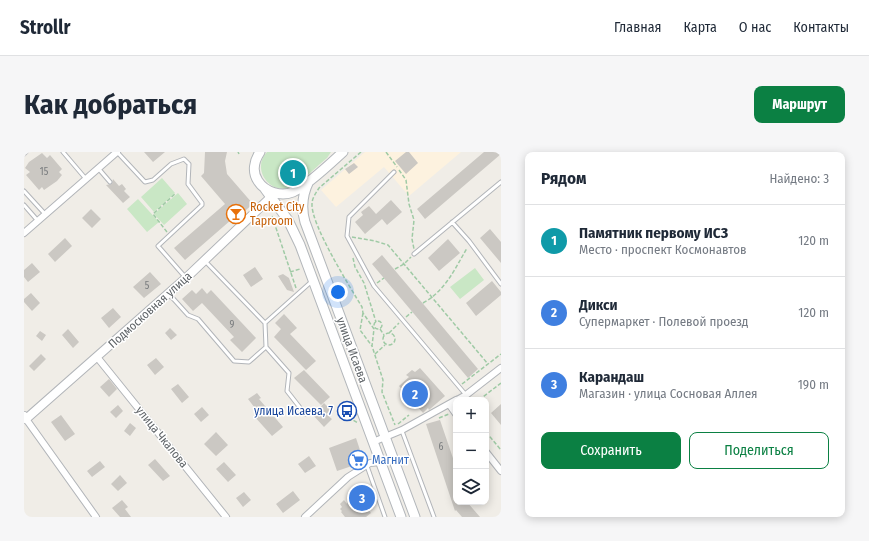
<!DOCTYPE html>
<html lang="ru">
<meta charset="utf-8">
<style>
:root{--surface:#fff;--page:#f6f6f7;--text:#1f2937;--muted:#747a83;--line:#e0e1e3;--accent:#0b8043}
body{margin:0;font-family:"Fira Sans Condensed",sans-serif;background:var(--page);color:var(--text)}
.controls{position:absolute;right:12px;bottom:12px;display:grid;overflow:hidden;border-radius:8px;box-shadow:0 2px 10px #0003}
.controls button{width:36px;height:36px;display:grid;place-items:center;padding:0;border:0;border-bottom:1px solid var(--line);background:var(--surface);color:var(--text);font:20px sans-serif}
.you{position:absolute;left:314px;top:140px;width:14px;height:14px;margin:-10px;border:3px solid #fff;border-radius:50%;background:#1a73e8;box-shadow:0 0 0 6px #1a73e833}
.badge{display:grid;place-items:center;width:26px;height:26px;border-radius:50%;background:var(--accent);color:#fff;font-size:13px;font-weight:700}
.pin{position:absolute;translate:-50% -50%;border:2px solid #fff;box-shadow:0 1px 4px #0006}
.list{margin:0;padding:0;list-style:none}
h2{display:flex;justify-content:space-between;align-items:center;height:52px;margin:0;padding:0 16px;font-size:17px}
h2 small{font-size:13px;font-weight:400;color:var(--muted)}
.list li{display:grid;grid-template-columns:26px 1fr auto;gap:12px;align-items:center;box-sizing:border-box;height:72px;padding:0 16px;border-top:1px solid var(--line)}
.list b{display:block;font-size:15px;white-space:nowrap}
.list p{margin:0;font-size:13px;white-space:nowrap;color:var(--muted)}
.list em{font-size:13px;font-style:normal;color:var(--muted)}
.actions{display:flex;gap:8px;padding:12px 16px}
.actions a{flex:1;padding:9px 0;border:1px solid var(--accent);border-radius:8px;text-align:center;font-size:14px;color:var(--accent)}
.actions .main{background:var(--accent);color:#fff}
.icon{flex:none;width:22px;height:22px;fill:none;stroke:currentColor;stroke-width:2;stroke-linecap:round;stroke-linejoin:round}
.map{position:relative;flex:none;width:477px;height:365px;overflow:hidden;border-radius:8px}
header{display:flex;align-items:center;gap:24px;box-sizing:border-box;height:56px;padding:0 20px;background:var(--surface);border-bottom:1px solid var(--line)}
header strong{font-size:19px}
nav{display:flex;gap:22px;margin-inline-start:auto;font-size:14px}
.intro{display:flex;align-items:center;justify-content:space-between;box-sizing:border-box;height:96px;padding:0 24px}
h1{margin:0;font-size:28px}
.button{padding:10px 18px;border-radius:8px;background:var(--accent);color:#fff;font-size:14px;font-weight:700}
main{display:flex;gap:24px;padding:0 24px}
aside{flex:1;background:var(--surface);border-radius:8px;box-shadow:0 2px 10px #0003}
.map>svg:first-child{display:block}
.commercial{fill:#fdf2df}
.green{fill:#c9e7c5}
.building{fill:#cbc8c3}
.lines{fill:none;stroke-linecap:round;stroke-linejoin:round}
.service-casing{stroke:#b2b5b9;stroke-width:5}
.minor-casing{stroke:#b2b5b9;stroke-width:8}
.tertiary-casing{stroke:#b2b5b9;stroke-width:10}
.secondary-casing{stroke:#b3b7bb;stroke-width:11}
.path{stroke:#9fcaa5;stroke-width:1.5;stroke-dasharray:4 2;stroke-linecap:butt}
.service{stroke:#fff;stroke-width:3}
.minor{stroke:#fff;stroke-width:6}
.tertiary{stroke:#fff;stroke-width:8}
.secondary{stroke:#fff;stroke-width:9}
.labels{text-anchor:middle;stroke-width:3;stroke-linejoin:round;paint-order:stroke}
.number-label{font-size:10px;fill:#797c7e}
.food-label{font-size:12px;fill:#c56008;stroke:#fff;text-anchor:start}
.street-label{font-size:12px;fill:#5e6367;stroke:#fff}
.transit-label{font-size:12px;fill:#164399;stroke:#fff;text-anchor:end}
.shop-label{font-size:12px;fill:#366cbe;stroke:#fff;text-anchor:start}
</style>
<header>
<strong>Strollr</strong>
<nav><a>Главная</a><a>Карта</a><a>О нас</a><a>Контакты</a></nav>
</header>
<div class="intro"><h1>Как добраться</h1><a class="button">Маршрут</a></div>
<main>
<div class="map">
<svg width="477" height="365" viewBox="0 0 477 365">
<rect width="100%" height="100%" fill="#f0ede7"/>
<path class="commercial" d="M341,0H437L385,44L360,15L312,55L297,38Z"/>
<path class="green" d="M243,0H307L303,6C294,13 274,34 264,36C243,41 228,15 243,0Z
M138,26L151,41L130,60L117,45Z
M154,41L163,52L140,73L130,62Z
M114,47L135,70L123,80L103,57Z
M451,116L460,128L436,147L426,135Z"/>
<path class="building" d="M120,0H141L129,10Z
M181,0H203L201,9L203,22L229,52L216,63L215,61L161,108L150,96L201,52L177,24L180,21Z
M382,0H385L394,11L382,22L371,9Z
M460,0H477V2L401,67L393,57Z
M18,1L23,6L26,3L38,17L35,20L38,23L33,29L20,38L18,35L15,38L2,23L6,20L1,16L5,10Z
M330,11L334,15L325,22L321,17Z
M89,27L95,34L98,32L102,37L100,39L106,45L99,51L82,33L88,32Z
M367,48L378,60L363,73L358,67L341,82L331,70L339,63L337,60L345,54L352,62Z
M67,57L77,67L68,76L58,66Z
M466,77L477,90V111L456,86Z
M41,86L48,94L31,110L24,102Z
M424,87L436,101L415,119L404,106Z
M358,103L454,217L444,226L348,112Z
M8,111L16,120L4,130L0,125V118Z
M231,115L239,127L227,135L219,123Z
M126,120L137,132L120,146L109,135Z
M259,122L265,126L270,140L263,138L254,124Z
M468,129L477,140V143L452,164L442,151Z
M178,136L183,142L187,138L232,186L218,200L206,188L210,185L178,151L169,159L158,147L168,138L172,142Z
M7,141L16,151L8,159L0,150V147Z
M89,156L97,165L85,176L77,166Z
M260,162L273,176L266,182L292,209L282,218L250,185L257,177L251,171Z
M146,176L153,183L147,188L141,181Z
M44,177L55,190L49,196L38,183Z
M16,179L22,183L18,189L12,184Z
M17,202L22,207L10,219L5,214Z
M132,206L140,215L131,223L123,213Z
M396,216L421,244L405,258L404,256L399,261L375,234L385,225L382,223L388,218L391,220Z
M280,218L306,245L297,253L270,226Z
M85,227L93,237L85,245L76,235Z
M154,232L165,245L158,251L147,237Z
M233,241L237,246L235,247L259,275L248,284L230,264L234,260L224,247Z
M300,251L307,258L302,262L308,267L300,275L289,263Z
M477,252V273L467,261Z
M94,253L99,259L92,266L86,260Z
M178,255L185,263L177,270L170,262Z
M37,263L51,282L41,289L27,270Z
M416,268L432,315V350H443L456,365H438L432,358L431,359L402,272Z
M106,271L112,276L106,284L100,279Z
M192,280L204,293L192,304L180,292Z
M332,286L340,310L313,319L305,296Z
M285,304L292,314L281,321L274,312Z
M131,307L146,324L139,329L124,313Z
M76,309L81,315L68,325L63,319Z
M200,310L212,323L204,330L192,317Z
M96,323L103,331L94,339L87,332Z
M269,339L276,348L259,361L252,352Z
M220,340L227,348L219,355L212,346Z
M333,345L347,361L342,365H321L317,360L318,359L316,357L318,355L316,352L320,348L323,352L326,348L328,350Z
M98,348L104,355L101,357L107,365H96L88,356Z"/>
<g class="lines">
<defs>
<path id="service" d="M39,0L62,27
M93,0L121,30L129,28L147,12L160,7L165,12L164,32L178,51V53L134,94L162,126
M0,2L2,0
M74,16L86,30
M370,20L325,65L323,84L350,134L442,243
M0,39L21,62
M0,53L14,69
M428,70L445,89L477,132
M390,102L477,30
M181,109L241,171L287,130
M145,142L164,163L174,167L210,209L225,210L242,195
M241,171L242,195L265,221L263,239L281,262
M378,279L410,365
M343,314L361,365"/>
<path id="minor" d="M0,81L93,0
M73,205L202,365
M433,248L442,243L477,216
M425,252L432,262
M2,267L72,365
M349,290L378,278L432,248
M462,300L477,319
M281,365L324,325L346,311L357,310"/>
<path id="tertiary" d="M0,264L2,267L162,126L247,45"/>
<path id="secondary" d="M236,0C230,9 228,20 234,29C241,40 257,45 269,40C283,34 307,11 319,0
M285,29C278,43 277,56 281,70L391,365
M241,37L264,68L276,93L377,365"/>
</defs>
<use href="#service" class="service-casing"/>
<use href="#minor" class="minor-casing"/>
<use href="#tertiary" class="tertiary-casing"/>
<use href="#secondary" class="secondary-casing"/>
<path class="path" d="M214,0L215,2
M337,0L295,36C292,41 288,46 288,52C287,73 326,135 338,155L339,161L350,177L348,194L359,228L358,240L371,273
M362,0L373,15
M375,18L382,28L385,52L390,68L388,87L390,97
M248,64L272,136
M143,80L129,62L152,41
M328,85L351,89L364,93L464,212
M329,106L331,115L340,131L352,170
M371,117L380,112L387,105
M266,120L276,117
M353,131L360,126
M399,151C421,139 431,117 443,96
M339,161L336,178L348,194
M382,165L388,160
M350 173a4 4 0 1 1 8 0a4 4 0 1 1-8 0Z
M356,177L360,183
M359 187a6 6 0 1 1 12 0a6 6 0 1 1-12 0Z
M365,181L375,171
M351,202L361,193
M438,232L477,202
M455,248L477,231
M320,263L324,268H329L334,271
M415,266L425,262
M374,272L385,263
M462,280L477,298"/>
<use href="#service" class="service"/>
<use href="#minor" class="minor"/>
<use href="#tertiary" class="tertiary"/>
<use href="#secondary" class="secondary"/>
</g>
<defs>
<symbol id="bar-ring" viewBox="-11 -11 22 22"><circle r="9.5" fill="#fff" stroke="#e8710a" stroke-width="1.5"/><path d="M-6-5H6L.8 .8V4.5H3.5V6h-7V4.5H-.8V.8Z" fill="#e8710a"/></symbol>
<symbol id="bus-ring" viewBox="-11 -11 22 22"><circle r="9.5" fill="#fff" stroke="#1a4fb4" stroke-width="1.5"/><path d="M-5-6H5V4H4V6H2V4H-2V6H-4V4H-5ZM-3.5-4V0h7V-4ZM-3.5 1.2v1.5H-2V1.2ZM2 1.2v1.5H3.5V1.2Z" fill="#1a4fb4"/></symbol>
<symbol id="supermarket-ring" viewBox="-11 -11 22 22"><circle r="9.5" fill="#fff" stroke="#3f7fe0" stroke-width="1.5"/><path d="M-6-5.5h2.5l.6 2H6L4.5 2H-2.5L-4.4-4H-6ZM-1.5 3.2a1.3 1.3 0 1 0 .1 0ZM3 3.2a1.3 1.3 0 1 0 .1 0Z" fill="#3f7fe0"/></symbol>
</defs>
<g fill-rule="evenodd">
<use href="#bar-ring" x="201" y="51" width="22" height="22"/>
<use href="#bus-ring" x="312" y="248" width="22" height="22"/>
<use href="#supermarket-ring" x="323" y="297" width="22" height="22"/>
</g>
<g class="labels">
<g class="number-label">
<text x="20" y="23">15</text>
<text x="123" y="137">5</text>
<text x="208" y="176">9</text>
<text x="417" y="298">6</text>
</g>
<g class="food-label">
<text x="226" y="59">Rocket City<tspan x="226" dy="14">Taproom</tspan></text>
</g>
<g class="street-label">
<text transform="translate(126 158) rotate(-42)" y="4">Подмосковная улица</text>
<text transform="translate(328 198) rotate(70)" y="4">улица Исаева</text>
<text transform="translate(138 285) rotate(51)" y="4">улица Чкалова</text>
</g>
<g class="transit-label">
<text x="309" y="263">улица Исаева, 7</text>
</g>
<g class="shop-label">
<text x="348" y="312">Магнит</text>
</g>
</g>
</svg>
<div class="controls">
<button>+</button>
<button>−</button>
<button><svg class="icon" aria-label="layers" viewBox="0 0 24 24"><path d="M12 4l9 5-9 5-9-5zM3 14l9 5 9-5"/></svg></button>
</div>
<div class="you"></div>
<div class="pin badge" style="left:269px;top:21px;background:#0f9aa8">1</div>
<div class="pin badge" style="left:391px;top:242px;background:#3f7fe0">2</div>
<div class="pin badge" style="left:338px;top:346px;background:#3f7fe0">3</div>
</div>
<aside>
<h2>Рядом<small>Найдено: 3</small></h2>
<ul class="list">
<li><span class="badge" style="background:#0f9aa8">1</span><div><b>Памятник первому ИСЗ</b><p>Место · проспект Космонавтов</p></div><em>120 m</em></li>
<li><span class="badge" style="background:#3f7fe0">2</span><div><b>Дикси</b><p>Супермаркет · Полевой проезд</p></div><em>120 m</em></li>
<li><span class="badge" style="background:#3f7fe0">3</span><div><b>Карандаш</b><p>Магазин · улица Сосновая Аллея</p></div><em>190 m</em></li>
</ul>
<div class="actions"><a class="main">Сохранить</a><a>Поделиться</a></div>
</aside>
</main>
